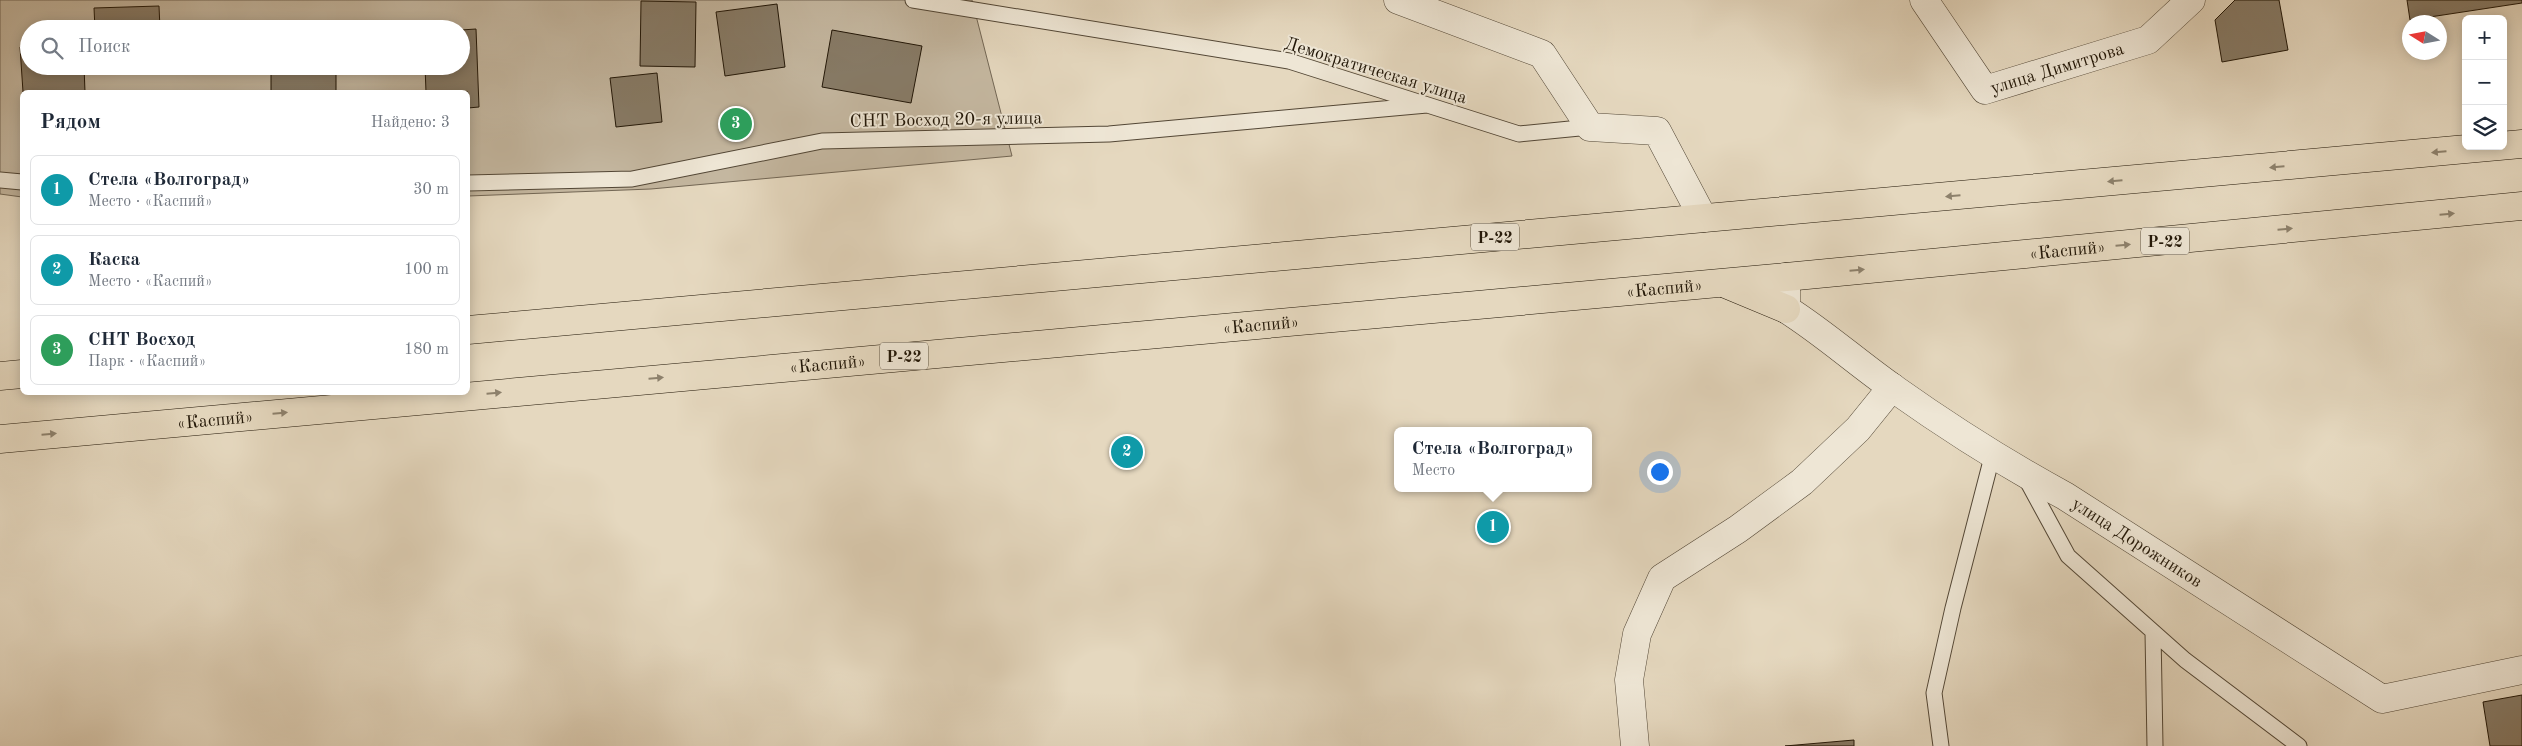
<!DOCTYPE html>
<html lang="ru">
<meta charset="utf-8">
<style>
:root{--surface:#fff;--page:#f2f2f3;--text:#1f2937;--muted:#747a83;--line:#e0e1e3;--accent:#8f2418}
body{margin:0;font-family:"Old Standard TT",serif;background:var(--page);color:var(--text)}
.controls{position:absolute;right:15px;top:15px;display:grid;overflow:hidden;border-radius:8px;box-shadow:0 2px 12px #0003}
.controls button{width:45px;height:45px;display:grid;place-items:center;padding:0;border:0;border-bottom:1px solid var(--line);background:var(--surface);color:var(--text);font:25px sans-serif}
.compass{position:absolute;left:2402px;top:15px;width:45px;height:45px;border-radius:50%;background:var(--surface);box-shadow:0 2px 12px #0003;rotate:281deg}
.you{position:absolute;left:1659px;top:471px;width:18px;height:18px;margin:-12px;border:4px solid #fff;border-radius:50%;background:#1a73e8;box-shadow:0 0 0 8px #1a73e833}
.badge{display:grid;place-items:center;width:32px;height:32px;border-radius:50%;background:var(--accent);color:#fff;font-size:16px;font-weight:700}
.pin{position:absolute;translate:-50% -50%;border:2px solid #fff;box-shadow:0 1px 5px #0006}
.popup{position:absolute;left:1394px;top:427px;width:198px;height:65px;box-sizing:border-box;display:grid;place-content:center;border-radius:8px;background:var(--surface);filter:drop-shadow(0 1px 4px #0005);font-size:16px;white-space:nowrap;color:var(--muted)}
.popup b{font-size:19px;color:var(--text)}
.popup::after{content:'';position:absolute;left:50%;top:100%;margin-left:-10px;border:10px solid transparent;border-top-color:var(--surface)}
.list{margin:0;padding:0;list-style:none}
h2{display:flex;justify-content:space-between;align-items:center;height:65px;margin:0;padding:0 20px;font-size:21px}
h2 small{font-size:16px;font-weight:400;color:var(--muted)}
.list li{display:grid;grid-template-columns:32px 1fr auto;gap:15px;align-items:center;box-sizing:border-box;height:70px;margin:0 10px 10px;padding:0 10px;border:1px solid var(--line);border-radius:8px}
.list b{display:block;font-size:19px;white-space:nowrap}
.list p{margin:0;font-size:16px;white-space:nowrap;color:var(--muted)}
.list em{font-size:16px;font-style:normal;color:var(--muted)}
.icon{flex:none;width:28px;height:28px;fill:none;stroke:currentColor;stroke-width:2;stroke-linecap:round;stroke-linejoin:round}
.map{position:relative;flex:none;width:2522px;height:746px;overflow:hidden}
.search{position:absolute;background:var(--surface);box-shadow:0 2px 12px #0003;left:20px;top:20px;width:450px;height:55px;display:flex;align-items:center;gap:12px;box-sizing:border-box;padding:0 18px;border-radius:28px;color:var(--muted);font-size:19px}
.panel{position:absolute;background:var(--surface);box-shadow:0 2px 12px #0003;left:20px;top:90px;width:450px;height:305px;border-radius:8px}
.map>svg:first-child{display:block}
.green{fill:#c4b7a0;stroke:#726654;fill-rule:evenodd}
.building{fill:#877b67;stroke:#211607}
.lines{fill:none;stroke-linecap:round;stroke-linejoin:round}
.lane-casing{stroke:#524635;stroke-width:17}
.street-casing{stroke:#524635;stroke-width:29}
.highway-casing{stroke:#211607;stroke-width:29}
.lane{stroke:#eee6d5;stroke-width:15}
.street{stroke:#eee6d5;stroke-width:28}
.highway{stroke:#e5d8bf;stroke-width:28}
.oneway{fill:#8d816c}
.labels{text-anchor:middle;stroke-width:4;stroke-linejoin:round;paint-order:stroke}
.shield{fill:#eee6d5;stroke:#5e5445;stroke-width:1}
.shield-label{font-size:16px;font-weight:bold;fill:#211607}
.street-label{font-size:18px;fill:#211607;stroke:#eee6d5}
</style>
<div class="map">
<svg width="2522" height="746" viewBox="0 0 2522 746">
<rect width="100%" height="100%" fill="#e5d8bf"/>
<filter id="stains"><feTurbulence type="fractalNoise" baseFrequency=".004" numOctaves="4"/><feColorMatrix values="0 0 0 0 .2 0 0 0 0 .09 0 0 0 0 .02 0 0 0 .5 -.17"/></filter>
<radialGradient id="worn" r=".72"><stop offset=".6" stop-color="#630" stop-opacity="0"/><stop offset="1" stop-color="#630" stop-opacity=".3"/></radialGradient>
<path class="green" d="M0,0H972L1012,156L651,189L468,196V92H22V197L0,194ZM29,29H461V66H29Z"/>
<path class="building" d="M2235,0H2279L2288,50L2222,62L2215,20Z
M2407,0H2522V3L2410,20Z
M641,1L696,2L695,67L640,66Z
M777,4L785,67L725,76L716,12Z
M159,6L160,29H95L94,8Z
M476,29L479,107L468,108V92H426L425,66H461V30Z
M832,30L922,46L911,103L822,87Z
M29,46V66H84L85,92H23L20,47Z
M271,66H336V92H271Z
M657,73L662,122L616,127L610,78Z
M2522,695V746H2490L2483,702Z
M1854,740V746H1785Z"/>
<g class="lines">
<defs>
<path id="lane" d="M913,0L1289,61L1519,134L1590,127
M0,180L22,182
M468,183L632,179L822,141L1109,134L1427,105
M2025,477L2068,556L2185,660L2299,746
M2153,632L2155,746
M1941,746L1934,693L1953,608L1993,453"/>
<g id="street">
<path d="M1398,0L1542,54L1590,127L1657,131L1703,218"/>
<path id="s1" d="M1924,0L1985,90L2148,40L2191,0"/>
<path id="s2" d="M1786,277V309C1824,333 1856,362 1893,388C1948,427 2006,464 2065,496L2382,699L2522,670"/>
<path d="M1635,746L1629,680L1637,634L1662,578L1738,529L1802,482L1858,429L1892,387"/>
</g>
<g id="highway">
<path d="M1726,284L1786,309"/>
<path d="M468,330L2522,144"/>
<path d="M0,376L22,374"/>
<path id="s3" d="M0,439L1786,277L2522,206"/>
</g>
</defs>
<use href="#lane" class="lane-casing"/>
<use href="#street" class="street-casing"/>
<use href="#highway" class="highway-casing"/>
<use href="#lane" class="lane"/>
<use href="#street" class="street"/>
<use href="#highway" class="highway"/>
</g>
<defs><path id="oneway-solid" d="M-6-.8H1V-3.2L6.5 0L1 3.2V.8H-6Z" transform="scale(1.25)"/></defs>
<g class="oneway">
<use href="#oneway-solid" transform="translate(2439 152) rotate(175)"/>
<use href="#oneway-solid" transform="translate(2277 167) rotate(175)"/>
<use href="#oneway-solid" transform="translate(2115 181) rotate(175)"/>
<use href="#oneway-solid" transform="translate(1953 196) rotate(175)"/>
<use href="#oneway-solid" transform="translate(2447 214) rotate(-5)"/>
<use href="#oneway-solid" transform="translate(2285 229) rotate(-5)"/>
<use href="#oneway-solid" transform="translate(2123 245) rotate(-5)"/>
<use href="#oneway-solid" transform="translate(1857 270) rotate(-5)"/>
<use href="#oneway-solid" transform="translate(656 378) rotate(-5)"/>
<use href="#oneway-solid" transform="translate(494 393) rotate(-5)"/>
<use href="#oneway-solid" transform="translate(280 413) rotate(-5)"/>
<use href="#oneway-solid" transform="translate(49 434) rotate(-5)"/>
</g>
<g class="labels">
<g class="shield">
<rect x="1471" y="223.5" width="48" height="27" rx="4"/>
<rect x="2141" y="227.5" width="48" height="27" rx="4"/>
<rect x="880" y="342.5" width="48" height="27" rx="4"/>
</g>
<g class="shield-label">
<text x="1495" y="243">Р-22</text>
<text x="2165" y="247">Р-22</text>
<text x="904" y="362">Р-22</text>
</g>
<g class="street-label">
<text dy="6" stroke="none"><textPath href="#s1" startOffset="184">улица Димитрова</textPath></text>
<text transform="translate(1376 70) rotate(17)" y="6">Демократическая улица</text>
<text transform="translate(946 119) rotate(-1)" y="6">СНТ Восход 20-я улица</text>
<text dy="6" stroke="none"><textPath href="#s3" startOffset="2076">«Каспий»</textPath></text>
<text dy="6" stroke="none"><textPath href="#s3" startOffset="1671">«Каспий»</textPath></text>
<text dy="6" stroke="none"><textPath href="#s3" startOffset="1266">«Каспий»</textPath></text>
<text dy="6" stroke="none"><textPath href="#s3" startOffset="831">«Каспий»</textPath></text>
<text dy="6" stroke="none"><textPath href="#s3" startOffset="216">«Каспий»</textPath></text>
<text dy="6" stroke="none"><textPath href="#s2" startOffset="454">улица Дорожников</textPath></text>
</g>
</g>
<rect width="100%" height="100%" filter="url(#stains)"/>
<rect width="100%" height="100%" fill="url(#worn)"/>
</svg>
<div class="controls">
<button>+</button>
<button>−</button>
<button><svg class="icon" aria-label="layers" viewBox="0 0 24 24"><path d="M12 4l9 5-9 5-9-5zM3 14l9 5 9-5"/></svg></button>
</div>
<svg class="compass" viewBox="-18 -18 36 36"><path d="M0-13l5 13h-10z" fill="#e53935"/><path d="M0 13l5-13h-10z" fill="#747a83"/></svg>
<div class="you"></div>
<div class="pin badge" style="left:1493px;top:527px;background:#0f9aa8">1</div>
<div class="popup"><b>Стела «Волгоград»</b>Место</div>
<div class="pin badge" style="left:1127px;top:452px;background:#0f9aa8">2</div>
<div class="pin badge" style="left:736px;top:124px;background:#2e9e5b">3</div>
<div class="search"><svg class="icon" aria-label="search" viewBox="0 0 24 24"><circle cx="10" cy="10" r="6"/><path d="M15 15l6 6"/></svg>Поиск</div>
<section class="panel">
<h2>Рядом<small>Найдено: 3</small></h2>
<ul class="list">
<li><span class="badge" style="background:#0f9aa8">1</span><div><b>Стела «Волгоград»</b><p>Место · «Каспий»</p></div><em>30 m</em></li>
<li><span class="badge" style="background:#0f9aa8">2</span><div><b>Каска</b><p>Место · «Каспий»</p></div><em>100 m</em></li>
<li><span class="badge" style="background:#2e9e5b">3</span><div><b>СНТ Восход</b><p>Парк · «Каспий»</p></div><em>180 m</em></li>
</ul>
</section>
</div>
